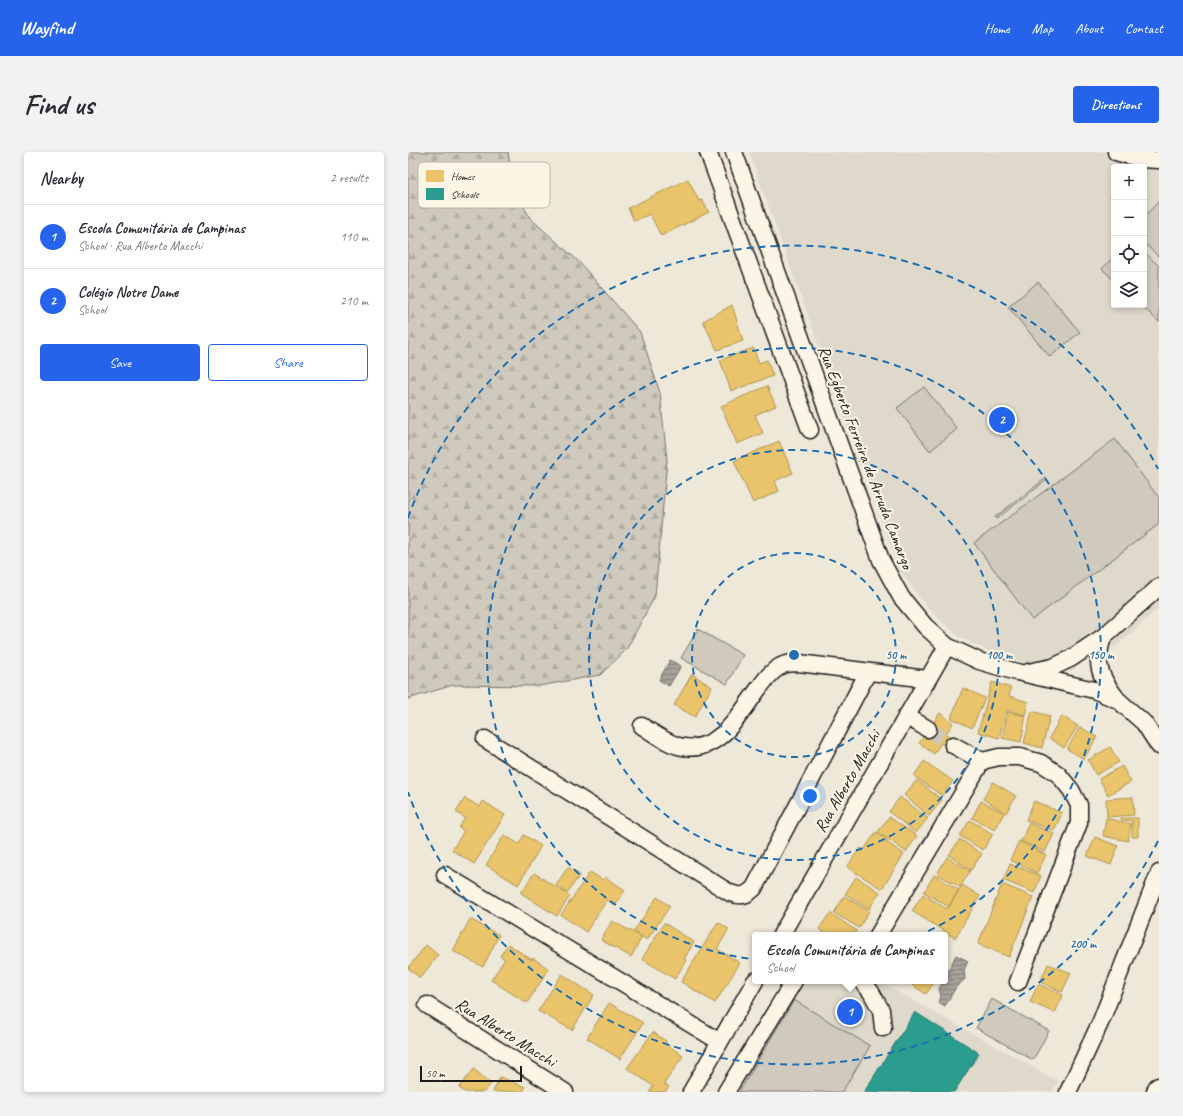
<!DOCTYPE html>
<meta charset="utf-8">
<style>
:root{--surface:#fff;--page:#f2f2f3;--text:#2b2b33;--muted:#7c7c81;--line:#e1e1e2;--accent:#2563eb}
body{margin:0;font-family:Caveat,sans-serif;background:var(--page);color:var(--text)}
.controls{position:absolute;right:12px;top:12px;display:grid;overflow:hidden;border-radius:4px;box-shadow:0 2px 6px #0003}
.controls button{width:36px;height:36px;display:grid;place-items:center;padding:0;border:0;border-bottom:1px solid var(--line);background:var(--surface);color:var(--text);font:20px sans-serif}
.scale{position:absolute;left:12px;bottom:10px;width:102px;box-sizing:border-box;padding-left:4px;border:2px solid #1c1c1c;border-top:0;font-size:11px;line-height:14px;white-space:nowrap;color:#1c1c1c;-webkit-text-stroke:3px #fcf5e5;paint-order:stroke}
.you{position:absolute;left:402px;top:644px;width:14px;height:14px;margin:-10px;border:3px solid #fff;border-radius:50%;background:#1a73e8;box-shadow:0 0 0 6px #1a73e833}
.badge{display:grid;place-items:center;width:26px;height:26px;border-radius:50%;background:var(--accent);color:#fff;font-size:13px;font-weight:700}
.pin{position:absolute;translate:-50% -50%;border:2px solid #fff;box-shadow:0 1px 4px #0006}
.popup{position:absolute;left:344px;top:780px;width:196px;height:52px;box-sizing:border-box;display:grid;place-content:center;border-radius:4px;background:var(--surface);filter:drop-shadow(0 1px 3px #0005);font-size:13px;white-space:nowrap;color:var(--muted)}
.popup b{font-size:15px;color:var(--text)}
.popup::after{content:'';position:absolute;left:50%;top:100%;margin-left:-8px;border:8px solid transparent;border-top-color:var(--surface)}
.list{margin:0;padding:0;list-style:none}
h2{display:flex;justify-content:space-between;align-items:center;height:52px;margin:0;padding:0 16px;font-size:17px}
h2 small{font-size:13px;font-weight:400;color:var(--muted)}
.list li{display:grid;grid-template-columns:26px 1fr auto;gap:12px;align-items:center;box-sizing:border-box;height:64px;padding:0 16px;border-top:1px solid var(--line)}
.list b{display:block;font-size:15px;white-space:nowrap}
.list p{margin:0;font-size:13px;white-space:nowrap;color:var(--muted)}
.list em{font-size:13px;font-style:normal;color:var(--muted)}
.actions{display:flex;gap:8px;padding:12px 16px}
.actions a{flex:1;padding:9px 0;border:1px solid var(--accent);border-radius:4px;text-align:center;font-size:14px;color:var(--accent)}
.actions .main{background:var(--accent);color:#fff}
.icon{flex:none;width:22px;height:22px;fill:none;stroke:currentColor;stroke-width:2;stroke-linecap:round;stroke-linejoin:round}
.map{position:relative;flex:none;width:751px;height:940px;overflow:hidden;border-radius:4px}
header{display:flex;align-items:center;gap:24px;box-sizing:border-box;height:56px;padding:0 20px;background:var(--accent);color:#fff}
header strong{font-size:19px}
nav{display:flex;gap:22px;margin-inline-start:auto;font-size:14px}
.intro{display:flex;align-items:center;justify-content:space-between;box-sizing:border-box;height:96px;padding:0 24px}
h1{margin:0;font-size:28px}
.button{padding:10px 18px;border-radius:4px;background:var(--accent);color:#fff;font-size:14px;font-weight:700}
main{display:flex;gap:24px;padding:0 24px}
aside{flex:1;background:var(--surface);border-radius:4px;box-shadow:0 2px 6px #0003}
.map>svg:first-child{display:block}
.built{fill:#ded9cb;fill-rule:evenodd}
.forest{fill:url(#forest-firs);stroke:#76736c}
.pitch{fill:#cfcabd;stroke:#76736c}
.water{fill:url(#water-rules);stroke:#6f6c67}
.homes{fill:#e9c46a;stroke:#ac9253}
.schools{fill:#2a9d8f;stroke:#26766c}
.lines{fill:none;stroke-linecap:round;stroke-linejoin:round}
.minor-tunnel{stroke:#cec9bd;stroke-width:16;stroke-dasharray:16 8;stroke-linecap:butt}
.minor-casing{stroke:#1c1c1c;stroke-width:19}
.highway-casing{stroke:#1c1c1c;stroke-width:25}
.minor{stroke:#fcf5e5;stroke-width:16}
.highway{stroke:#fcf5e5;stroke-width:22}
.ring{fill:none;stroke:#1f6fb2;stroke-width:2;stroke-dasharray:7 5}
.labels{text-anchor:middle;stroke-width:4;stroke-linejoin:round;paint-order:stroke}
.street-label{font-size:17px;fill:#1c1c1c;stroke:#fcf5e5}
.key{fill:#fcf5e5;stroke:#b9b4a9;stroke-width:1}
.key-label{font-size:11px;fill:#1c1c1c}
.centre{fill:#1f6fb2;stroke:#fcf5e5;stroke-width:2}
.ring-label{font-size:12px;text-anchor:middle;font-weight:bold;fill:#1f6fb2;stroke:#fcf5e5;stroke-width:4;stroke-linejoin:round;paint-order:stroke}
</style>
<header>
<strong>Wayfind</strong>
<nav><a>Home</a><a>Map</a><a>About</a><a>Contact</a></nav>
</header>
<div class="intro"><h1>Find us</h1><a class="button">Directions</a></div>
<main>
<aside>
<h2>Nearby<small>2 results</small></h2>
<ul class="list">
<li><span class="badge">1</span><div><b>Escola Comunitária de Campinas</b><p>School · Rua Alberto Macchi</p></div><em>110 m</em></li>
<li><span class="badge">2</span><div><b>Colégio Notre Dame</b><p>School</p></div><em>210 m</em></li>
</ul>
<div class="actions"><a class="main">Save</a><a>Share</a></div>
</aside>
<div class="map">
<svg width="751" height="940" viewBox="0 0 751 940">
<defs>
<pattern id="forest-firs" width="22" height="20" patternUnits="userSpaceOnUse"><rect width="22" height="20" fill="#cfcabd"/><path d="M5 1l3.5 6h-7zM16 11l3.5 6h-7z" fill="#b1ada2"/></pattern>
<pattern id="water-rules" width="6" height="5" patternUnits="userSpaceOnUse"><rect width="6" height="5" fill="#a7a299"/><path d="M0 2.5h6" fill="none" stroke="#87837c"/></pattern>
</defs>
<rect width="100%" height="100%" fill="#eee8d9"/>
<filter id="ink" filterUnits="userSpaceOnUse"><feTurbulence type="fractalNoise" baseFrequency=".025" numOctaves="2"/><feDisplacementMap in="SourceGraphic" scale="8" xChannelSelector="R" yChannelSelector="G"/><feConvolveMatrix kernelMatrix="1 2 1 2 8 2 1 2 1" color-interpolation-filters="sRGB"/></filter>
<g filter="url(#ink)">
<path class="built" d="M341,0H751V456L706,496L686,477L650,506L627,513L588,503L550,484L518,454L492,419ZM706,15H736V153H706Z
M378,829H470L650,929L644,940H311Z"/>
<path class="forest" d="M0,0H100L105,35L122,66L171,110L232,180L252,241L259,308L247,444L218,498L192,523L131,534L45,533L0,547Z"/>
<path class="pitch" d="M751,49V105L736,91V65Z
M736,100L751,114V170L733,153H736Z
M706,104V128L694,117Z
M630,130L672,180L642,205L600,155Z
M516,235L549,277L522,299L489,256Z
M707,287L751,346V372L624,468L566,391Z
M638,326L639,328L588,367L587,365Z
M290,477L335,503L319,532L273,506Z
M584,847L641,879L625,908L568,876Z
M386,848L462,894L434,940H331Z"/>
<path class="water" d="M262,508L273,514L261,534L251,528Z
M548,803L560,809L556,818L557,827L548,835L537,854L530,850L533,844L531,837L535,829H537V825Z"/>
<path class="homes" d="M280,27L291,49L294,48L301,60L253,84L242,62L226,69L220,56Z
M324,153L335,189L309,198L295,169Z
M345,196L351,211L359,208L365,224L323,239L312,208Z
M359,234L368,254L347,263L355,281L329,292L313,254Z
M371,289L385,321L367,329L371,339L345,351L326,309Z
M284,522L304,535L287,565L266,553Z
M584,530L603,536L601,544L620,550L617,563L599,558L591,586L570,580Z
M555,536L577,546L564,576L543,566Z
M624,559L642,564L634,596L616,591Z
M600,560L618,564L613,590L594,586Z
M532,561L545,571L538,582L548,589L542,597L533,591L526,602L511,591Z
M654,564L670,574L656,596L641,586Z
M672,575L689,585L676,607L659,597Z
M702,595L711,610L688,623L680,608Z
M516,609L545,629L534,644L506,624Z
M714,614L723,630L700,643L691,627Z
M509,628L534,648L521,664L496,643Z
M585,630L608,644L598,661L575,647Z
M492,645L520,666L508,681L481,660Z
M725,645L726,663L699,665L698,647Z
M57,646L72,655L75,649L97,663L66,712L44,698L56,679L51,676L57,666L48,660Z
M573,649L596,661L587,678L564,666Z
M626,649L654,661L646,679L618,668Z
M481,665L509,684L498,700L470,680Z
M698,666L723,672L720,689L695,684Z
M713,666H730V685H724V669L713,668Z
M562,668L585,682L575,698L552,684Z
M621,671L646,682L637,700L613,689Z
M468,680L479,688L477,689L496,702L474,737L439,715L452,696L456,698Z
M96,683L111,692L116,683L133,694L110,733L78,713Z
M687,685L710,694L703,713L679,704Z
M552,687L574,702L563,718L541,703Z
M611,689L638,703L629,721L602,708Z
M539,705L562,719L552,735L529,722Z
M602,712L633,724L626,741L595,728Z
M160,715L172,723L159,741L148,733Z
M182,720L195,728L197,725L217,738L207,754L199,748L178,780L153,763Z
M126,721L162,744L149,764L113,741Z
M526,723L551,738L541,755L516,740Z
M448,725L472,740L461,757L437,742Z
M594,732L625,745L601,805L570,792Z
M554,733L572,744L547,786L504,759L515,742L539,757Z
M436,744L461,759L451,776L426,761Z
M249,745L262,754L239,788L226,779Z
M422,761L449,779L446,783H419L411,777Z
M62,767L91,783L75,815L45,799Z
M204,769L234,785L223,805L193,788Z
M310,770L321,777L309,797L332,811L307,851L273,830Z
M256,771L286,790L276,807L278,808L267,827L234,807Z
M100,792L124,808L125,806L141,817L119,851L83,828L97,807L92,804Z
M18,793L30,803L12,826L0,816Z
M640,812L663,821L654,840L632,830Z
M154,822L186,843L164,878L130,859Z
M498,829H527L518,842Z
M630,832L655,843L647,861L622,850Z
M201,851L235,871L212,907L179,886Z
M245,880L258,889L257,891L275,904L256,932L261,935L257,940H241L245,934L219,916Z
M66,917L83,932L76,940H57L51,936Z
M92,925L117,935L115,940H85Z"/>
<path class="schools" d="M507,860L571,901L546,940H456Z"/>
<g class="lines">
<path class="minor-tunnel" d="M520,577L545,593"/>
<defs>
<path id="minor" d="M300,0L402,278
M326,0L473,408L493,445L517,474L539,494L571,509L605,519L686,538L710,548L736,571L751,594
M708,0L733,7L751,8
M695,485L751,435
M620,520L645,515L662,507L695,485C686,513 692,525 709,547
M498,564L520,577
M234,574C247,582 261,593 275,595C312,601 333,560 351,536C357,528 363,519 373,514C378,511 384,511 391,511L519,527
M77,587L322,741C333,745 338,744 346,736L460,520
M545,593L574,609L591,605H612L633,611L650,622L663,638L671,653V671L610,830
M37,723L312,890
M373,783L539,494
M470,783L574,609
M454,829L463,840L473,858L475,876
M19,853L157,940
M283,940L347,829
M318,940L386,829
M660,940L693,869L751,721"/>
<path id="highway" d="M750,940L751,937"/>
</defs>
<use href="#minor" class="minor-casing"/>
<use href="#highway" class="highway-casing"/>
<use href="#minor" class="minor"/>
<use href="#highway" class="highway"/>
</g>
</g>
<g class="ring">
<circle cx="386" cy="503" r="102"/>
<circle cx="386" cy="503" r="205"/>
<circle cx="386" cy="503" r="307"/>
<path d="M750 689A409 409 0 0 1 0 640M0 366A409 409 0 0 1 750 317"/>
</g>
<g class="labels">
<g class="street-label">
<text transform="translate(458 305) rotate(69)" y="6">Rua Egberto Ferreira de Arruda Camargo</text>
<text transform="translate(439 629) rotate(-60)" y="6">Rua Alberto Macchi</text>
<text transform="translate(98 880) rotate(32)" y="6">Rua Alberto Macchi</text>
</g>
</g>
<rect x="10" y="10" width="132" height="46" rx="6" class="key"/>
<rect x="18" y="18" width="18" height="12" fill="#e9c46a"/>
<rect x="18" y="36" width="18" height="12" fill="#2a9d8f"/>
<g class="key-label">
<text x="43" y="28">Homes</text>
<text x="43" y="46">Schools</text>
</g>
<circle cx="386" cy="503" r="6" class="centre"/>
<g class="ring-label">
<text x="488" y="507">50 m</text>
<text x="591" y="507">100 m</text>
<text x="693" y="507">150 m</text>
<text x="675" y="796">200 m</text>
</g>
</svg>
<div class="controls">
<button>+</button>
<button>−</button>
<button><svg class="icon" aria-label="locate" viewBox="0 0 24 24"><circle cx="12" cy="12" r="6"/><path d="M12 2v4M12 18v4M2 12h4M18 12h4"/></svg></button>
<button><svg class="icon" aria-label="layers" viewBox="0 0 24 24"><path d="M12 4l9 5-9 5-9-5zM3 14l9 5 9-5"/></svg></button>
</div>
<div class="scale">50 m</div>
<div class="you"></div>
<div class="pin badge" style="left:442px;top:860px">1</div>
<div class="popup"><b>Escola Comunitária de Campinas</b>School</div>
<div class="pin badge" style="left:594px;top:268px">2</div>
</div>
</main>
